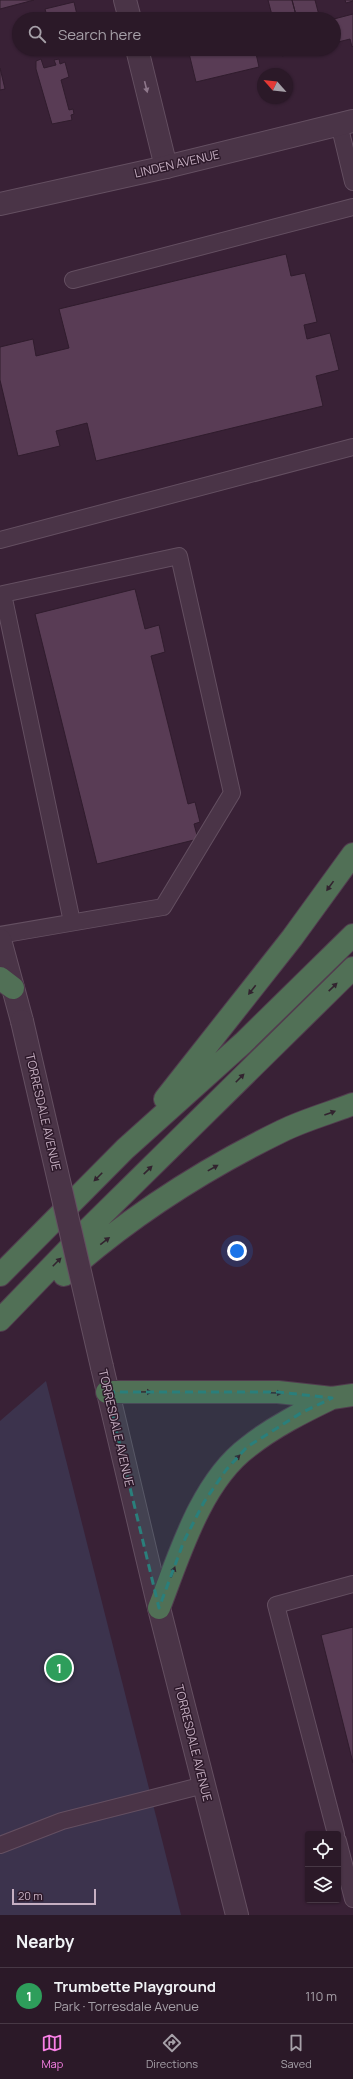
<!DOCTYPE html>
<meta charset="utf-8">
<style>
:root{--surface:#2b1928;--page:#372634;--text:#f1f3f6;--muted:#a6a0a8;--line:#473845;--accent:#f980e6}
body{margin:0;font-family:Manrope,sans-serif;background:var(--page);color:var(--text)}
.controls{position:absolute;right:12px;bottom:12px;display:grid;overflow:hidden;border-radius:4px;box-shadow:0 1px 3px #0004}
.controls button{width:36px;height:36px;display:grid;place-items:center;padding:0;border:0;border-bottom:1px solid var(--line);background:var(--surface);color:var(--text);font:20px sans-serif}
.compass{position:absolute;left:257px;top:68px;width:36px;height:36px;border-radius:50%;background:var(--surface);box-shadow:0 1px 3px #0004;rotate:297deg}
.scale{position:absolute;left:12px;bottom:10px;width:84px;box-sizing:border-box;padding-left:4px;border:2px solid #c6afc2;border-top:0;font-size:11px;line-height:14px;white-space:nowrap;color:#c6afc2;-webkit-text-stroke:3px #2e1a2b;paint-order:stroke}
.you{position:absolute;left:237px;top:1251px;width:14px;height:14px;margin:-10px;border:3px solid #fff;border-radius:50%;background:#1a73e8;box-shadow:0 0 0 6px #1a73e833}
.badge{display:grid;place-items:center;width:26px;height:26px;border-radius:50%;background:var(--accent);color:#fff;font-size:13px;font-weight:700}
.pin{position:absolute;translate:-50% -50%;border:2px solid #fff;box-shadow:0 1px 4px #0006}
.list{margin:0;padding:0;list-style:none}
h2{display:flex;justify-content:space-between;align-items:center;height:52px;margin:0;padding:0 16px;font-size:17px}
h2 small{font-size:13px;font-weight:400;color:var(--muted)}
.list li{display:grid;grid-template-columns:26px 1fr auto;gap:12px;align-items:center;box-sizing:border-box;height:56px;padding:0 16px;border-top:1px solid var(--line)}
.list b{display:block;font-size:15px;white-space:nowrap}
.list p{margin:0;font-size:13px;white-space:nowrap;color:var(--muted)}
.list em{font-size:13px;font-style:normal;color:var(--muted)}
.icon{flex:none;width:22px;height:22px;fill:none;stroke:currentColor;stroke-width:2;stroke-linecap:round;stroke-linejoin:round}
.map{position:relative;flex:none;width:353px;height:1915px;overflow:hidden}
.search{position:absolute;background:var(--surface);box-shadow:0 1px 3px #0004;left:12px;right:12px;top:12px;height:44px;display:flex;align-items:center;gap:10px;box-sizing:border-box;padding:0 14px;border-radius:22px;color:var(--muted);font-size:15px}
.sheet{height:108px;background:var(--surface)}
nav{display:flex;justify-content:space-around;align-items:center;box-sizing:border-box;height:56px;border-top:1px solid var(--line);background:var(--surface);font-size:11px;color:var(--muted)}
nav a{display:grid;justify-items:center;gap:2px}
nav .on{color:var(--accent)}
.map>svg:first-child{display:block}
.green{fill:#3c334d}
.building{fill:#593c55;stroke:#301c2d}
.lines{fill:none;stroke-linecap:round;stroke-linejoin:round}
.service-casing{stroke:#644f61;stroke-width:18}
.minor-casing{stroke:#644f61;stroke-width:24}
.tertiary-casing{stroke:#644f61;stroke-width:24}
.motorway-casing{stroke:#513c4e;stroke-width:24}
.service{stroke:#4a3447;stroke-width:16}
.minor{stroke:#4a3447;stroke-width:22}
.tertiary{stroke:#4a3447;stroke-width:22}
.motorway{stroke:#517056;stroke-width:22}
.tertiary-bridge-casing{stroke:#644f61;stroke-width:24;stroke-linecap:butt}
.tertiary-bridge{stroke:#4a3447;stroke-width:22}
.oneway{fill:#8e788b}
.oneway2{fill:#32232f}
.marked{fill:#2a7f7b;fill-opacity:0.2;stroke:#2a7f7b;stroke-width:3;stroke-dasharray:8 5;stroke-linejoin:round}
.labels{text-anchor:middle;stroke-width:3;stroke-linejoin:round;paint-order:stroke}
.street-label{font-size:12px;fill:#c6afc2;stroke:#2e1a2b}
</style>
<div class="map">
<svg width="353" height="1915" viewBox="0 0 353 1915">
<rect width="100%" height="100%" fill="#392136"/>
<path class="green" d="M46,1381L181,1915H0V1421Z"/>
<path class="building" d="M0,0H34L0,9Z
M268,0H292L297,19H273Z
M292,0H315L320,19H297Z
M345,0H353V1L346,3Z
M74,2L78,19H48L45,9Z
M353,14V46L352,47L350,39L338,42L334,19Z
M188,49H255L259,67L196,82Z
M280,49H304V51L282,56Z
M41,59L44,68L56,65L54,60L59,59L60,64L65,62L69,77L61,80L69,110L73,109L74,114L71,115L72,120L52,124L36,69V61Z
M0,68L5,89L0,90Z
M286,254L291,276L305,273L317,322L304,325L307,339L330,333L339,370L316,376L323,406L96,461L87,423L56,431L60,446L18,456L0,380V347L33,339L36,356L69,348L59,309Z
M135,589L145,629L159,625L165,652L151,656L188,804L195,802L200,822L194,824L198,839L97,864L35,614Z
M353,1627V1763L321,1635Z"/>
<g class="lines">
<defs>
<path id="service" d="M339,124L353,182
M73,280L353,207
M0,540L353,447
M0,935L163,907L232,793L179,556L3,594L72,922
M336,1834L276,1605L353,1584
M338,1841L353,1899
M0,1845L62,1821L204,1785"/>
<path id="minor" d="M125,0L130,19
M137,49L166,167"/>
<path id="tertiary" d="M0,204L166,167L353,121
M0,940L22,1021
M102,1367L159,1608L237,1915"/>
<path id="motorway" d="M0,978L13,988
M165,1099L292,938L353,854
M0,1275L125,1149L243,1043L353,935
M64,1275C129,1217 204,1169 282,1131C304,1120 330,1113 353,1104
M0,1320L88,1229L353,968
M107,1392H278L332,1398L353,1395
M159,1608C179,1556 201,1482 248,1447C273,1427 303,1412 332,1398"/>
</defs>
<use href="#service" class="service-casing"/>
<use href="#minor" class="minor-casing"/>
<use href="#tertiary" class="tertiary-casing"/>
<use href="#motorway" class="motorway-casing"/>
<use href="#service" class="service"/>
<use href="#minor" class="minor"/>
<use href="#tertiary" class="tertiary"/>
<use href="#motorway" class="motorway"/>
<defs>
<path id="tertiary-bridge" d="M22,1021L102,1367"/>
</defs>
<use href="#tertiary-bridge" class="tertiary-bridge-casing"/>
<use href="#tertiary-bridge" class="tertiary-bridge"/>
</g>
<defs><path id="oneway-solid" d="M-6-.8H1V-3.2L6.5 0L1 3.2V.8H-6Z"/></defs>
<use class="oneway" href="#oneway-solid" transform="translate(146 87) rotate(76)"/>
<g class="oneway2">
<use href="#oneway-solid" transform="translate(330 886) rotate(126)"/>
<use href="#oneway-solid" transform="translate(333 987) rotate(-44)"/>
<use href="#oneway-solid" transform="translate(252 990) rotate(128)"/>
<use href="#oneway-solid" transform="translate(240 1078) rotate(-45)"/>
<use href="#oneway-solid" transform="translate(330 1113) rotate(-20)"/>
<use href="#oneway-solid" transform="translate(213 1168) rotate(-29)"/>
<use href="#oneway-solid" transform="translate(148 1170) rotate(-44)"/>
<use href="#oneway-solid" transform="translate(98 1177) rotate(135)"/>
<use href="#oneway-solid" transform="translate(105 1241) rotate(-38)"/>
<use href="#oneway-solid" transform="translate(57 1262) rotate(-45)"/>
<use href="#oneway-solid" transform="translate(146 1392)"/>
<use href="#oneway-solid" transform="translate(276 1393) rotate(2)"/>
<use href="#oneway-solid" transform="translate(236 1459) rotate(-46)"/>
<use href="#oneway-solid" transform="translate(173 1572) rotate(-70)"/>
</g>
<path class="marked" d="M107,1392H278L332,1398L301,1413L247,1447L226,1470L204,1502L184,1541L159,1608Z"/>
<g class="labels">
<g class="street-label">
<text transform="translate(177 164) rotate(-13)" y="4">LINDEN AVENUE</text>
<text transform="translate(43 1112) rotate(77)" y="4">TORRESDALE AVENUE</text>
<text transform="translate(116 1428) rotate(77)" y="4">TORRESDALE AVENUE</text>
<text transform="translate(193 1743) rotate(76)" y="4">TORRESDALE AVENUE</text>
</g>
</g>
</svg>
<div class="controls">
<button><svg class="icon" aria-label="locate" viewBox="0 0 24 24"><circle cx="12" cy="12" r="6"/><path d="M12 2v4M12 18v4M2 12h4M18 12h4"/></svg></button>
<button><svg class="icon" aria-label="layers" viewBox="0 0 24 24"><path d="M12 4l9 5-9 5-9-5zM3 14l9 5 9-5"/></svg></button>
</div>
<svg class="compass" viewBox="-18 -18 36 36"><path d="M0-13l5 13h-10z" fill="#e53935"/><path d="M0 13l5-13h-10z" fill="#a6a0a8"/></svg>
<div class="scale">20 m</div>
<div class="you"></div>
<div class="pin badge" style="left:59px;top:1668px;background:#2e9e5b">1</div>
<div class="search"><svg class="icon" aria-label="search" viewBox="0 0 24 24"><circle cx="10" cy="10" r="6"/><path d="M15 15l6 6"/></svg>Search here</div>
</div>
<section class="sheet">
<h2>Nearby<small></small></h2>
<ul class="list">
<li><span class="badge" style="background:#2e9e5b">1</span><div><b>Trumbette Playground</b><p>Park · Torresdale Avenue</p></div><em>110 m</em></li>
</ul>
</section>
<nav>
<a class="on"><svg class="icon" aria-label="map" viewBox="0 0 24 24"><path d="M3 6l6-2 6 2 6-2v14l-6 2-6-2-6 2zM9 4v14M15 6v14"/></svg>Map</a>
<a><svg class="icon" aria-label="directions" viewBox="0 0 24 24"><path d="M12 3l9 9-9 9-9-9zM9 14v-3h6M13 9l2 2-2 2"/></svg>Directions</a>
<a><svg class="icon" aria-label="saved" viewBox="0 0 24 24"><path d="M7 4h10v16l-5-4-5 4z"/></svg>Saved</a>
</nav>
